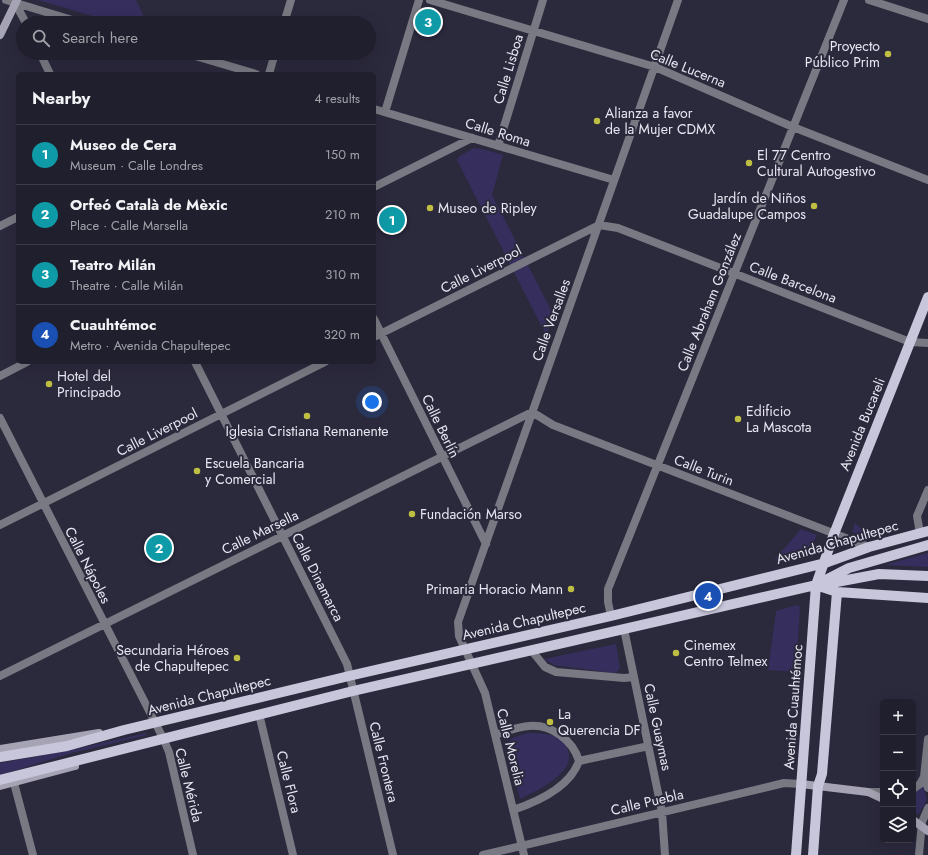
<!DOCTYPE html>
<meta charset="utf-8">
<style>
:root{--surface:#201f2d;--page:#282735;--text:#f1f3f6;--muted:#a2a2aa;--line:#3d3d49;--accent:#bebf42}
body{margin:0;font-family:Jost,sans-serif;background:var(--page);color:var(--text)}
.controls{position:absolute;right:12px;bottom:12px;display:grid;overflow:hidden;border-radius:6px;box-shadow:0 4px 16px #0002}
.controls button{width:36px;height:36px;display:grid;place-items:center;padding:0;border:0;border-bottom:1px solid var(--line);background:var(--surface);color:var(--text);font:20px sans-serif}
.you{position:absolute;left:372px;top:402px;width:14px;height:14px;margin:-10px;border:3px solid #fff;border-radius:50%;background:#1a73e8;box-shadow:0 0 0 6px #1a73e833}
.badge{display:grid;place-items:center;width:26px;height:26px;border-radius:50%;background:var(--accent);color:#fff;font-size:13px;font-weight:700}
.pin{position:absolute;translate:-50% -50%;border:2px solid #fff;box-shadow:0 1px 4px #0006}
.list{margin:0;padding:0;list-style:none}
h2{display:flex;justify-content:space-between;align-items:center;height:52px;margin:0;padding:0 16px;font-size:17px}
h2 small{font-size:13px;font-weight:400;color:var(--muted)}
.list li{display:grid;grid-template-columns:26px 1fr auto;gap:12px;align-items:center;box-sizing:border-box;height:60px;padding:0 16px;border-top:1px solid var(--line)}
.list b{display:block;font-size:15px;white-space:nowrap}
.list p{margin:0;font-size:13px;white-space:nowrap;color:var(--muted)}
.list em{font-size:13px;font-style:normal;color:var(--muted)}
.icon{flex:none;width:22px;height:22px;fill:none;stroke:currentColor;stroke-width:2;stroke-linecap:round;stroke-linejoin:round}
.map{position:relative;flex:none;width:928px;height:855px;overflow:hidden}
.search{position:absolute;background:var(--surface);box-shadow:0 4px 16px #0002;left:16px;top:16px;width:360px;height:44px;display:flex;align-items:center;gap:10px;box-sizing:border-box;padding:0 14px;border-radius:22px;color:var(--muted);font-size:15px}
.panel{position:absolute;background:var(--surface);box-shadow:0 4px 16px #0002;left:16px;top:72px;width:360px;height:292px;border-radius:6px}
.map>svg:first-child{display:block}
.green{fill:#362e5d}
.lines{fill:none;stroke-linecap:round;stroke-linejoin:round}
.street{stroke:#797983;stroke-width:8}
.secondary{stroke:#a6a4b4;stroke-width:8}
.primary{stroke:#c8c6db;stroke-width:10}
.poi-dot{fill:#bebf42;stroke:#2b293c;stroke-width:1.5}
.labels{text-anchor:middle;stroke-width:4;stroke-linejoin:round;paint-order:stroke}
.poi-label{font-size:14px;fill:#e7e6f2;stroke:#2b293c;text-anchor:start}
.street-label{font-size:14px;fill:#e7e6f2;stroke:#2b293c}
</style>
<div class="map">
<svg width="928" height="855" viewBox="0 0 928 855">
<rect width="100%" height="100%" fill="#2b293c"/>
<path class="green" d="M38,0H136L147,23H116Z
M474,148L482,149L503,155L492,195L552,312L547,337L457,160L458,157Z
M855,523L866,533L861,535L852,532Z
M801,529L817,535L809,552L774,560Z
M928,553V567L884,565Z
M796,605L800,607L796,672L768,670L776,611Z
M616,644L620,668L617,672L613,673L554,665L544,659Z
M146,733L147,735L72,753L0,775V763L71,750Z
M528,733C545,733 568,734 569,756C569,761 568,765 564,770C553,783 536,791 520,799L506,742L515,737Z
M923,785C928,805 928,798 918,815L913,812V794Z"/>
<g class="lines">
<path class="street" d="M6,0L82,23
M430,0L655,67L793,127L928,180
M869,0L928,19
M15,3L26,23
M284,23L291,0
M40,53L50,74
M185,53L256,74
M269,74L275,53
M374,109L614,180
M385,112L419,0
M498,146L543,0
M374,187L472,138
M0,226L18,217
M374,319L486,544
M374,337L599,225L618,228L910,342L928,343
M195,362L347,664L393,855
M0,376L27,362
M0,418L163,738L169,752L193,855
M0,525L325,362
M920,533L917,516L928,490
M611,616L608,602V589L844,0
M624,629L662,812L665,855
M532,651L545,667L556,672L624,678L634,677
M0,676L532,412L553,425L869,547
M259,714L293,855
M495,735C506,731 517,727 529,726C551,724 573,740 579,761C570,787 537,802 513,810
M928,739L924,777L928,788
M579,761L649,746
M14,783L33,855
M913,789L920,784L924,777
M868,792H883
M483,855L784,783L801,784
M524,855L485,693L459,636L458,622L678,0
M919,855L922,822L928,808"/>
<path class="secondary" d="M0,35L17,0
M0,749L99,733
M801,784L868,792L883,799
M0,786L75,766
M913,820L928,831"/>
<path class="primary" d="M826,584L879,574L928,576
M816,585L837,592L928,598
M0,757L67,746L124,730L349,676L611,616L825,563L869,547L928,531
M0,780L353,691L816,585L849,568L928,545
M796,855L816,585L834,534L928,297
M813,855L818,786L822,774L837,592"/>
</g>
<g class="poi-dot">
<circle cx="888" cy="54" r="4"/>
<circle cx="597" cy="121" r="4"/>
<circle cx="749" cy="163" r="4"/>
<circle cx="814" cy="206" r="4"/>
<circle cx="430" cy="208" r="4"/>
<circle cx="49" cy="384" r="4"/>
<circle cx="307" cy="416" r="4"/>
<circle cx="738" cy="419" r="4"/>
<circle cx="197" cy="471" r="4"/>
<circle cx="412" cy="514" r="4"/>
<circle cx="571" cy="589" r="4"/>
<circle cx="676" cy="653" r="4"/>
<circle cx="237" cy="658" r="4"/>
<circle cx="550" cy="722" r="4"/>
</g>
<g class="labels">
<g class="poi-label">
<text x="880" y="51" text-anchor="end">Proyecto<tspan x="880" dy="16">Público Prim</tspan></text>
<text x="605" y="118">Alianza a favor<tspan x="605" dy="16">de la Mujer CDMX</tspan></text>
<text x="757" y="160">El 77 Centro<tspan x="757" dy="16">Cultural Autogestivo</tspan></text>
<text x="806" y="203" text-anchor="end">Jardín de Niños<tspan x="806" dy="16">Guadalupe Campos</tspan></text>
<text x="438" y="213">Museo de Ripley</text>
<text x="57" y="381">Hotel del<tspan x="57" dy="16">Principado</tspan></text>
<text x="746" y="416">Edificio<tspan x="746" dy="16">La Mascota</tspan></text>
<text x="307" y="436" text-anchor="middle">Iglesia Cristiana Remanente</text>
<text x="205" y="468">Escuela Bancaria<tspan x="205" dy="16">y Comercial</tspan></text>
<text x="420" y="519">Fundación Marso</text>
<text x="563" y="594" text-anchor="end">Primaria Horacio Mann</text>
<text x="684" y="650">Cinemex<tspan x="684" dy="16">Centro Telmex</tspan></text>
<text x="229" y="655" text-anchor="end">Secundaria Héroes<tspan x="229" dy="16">de Chapultepec</tspan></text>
<text x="558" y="719">La<tspan x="558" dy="16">Querencia DF</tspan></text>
</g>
<g class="street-label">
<text transform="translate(688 68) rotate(22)" y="5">Calle Lucerna</text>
<text transform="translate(508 69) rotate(-73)" y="5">Calle Lisboa</text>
<text transform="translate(498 132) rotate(17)" y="5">Calle Roma</text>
<text transform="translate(481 269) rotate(-27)" y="5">Calle Liverpool</text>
<text transform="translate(793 282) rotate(21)" y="5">Calle Barcelona</text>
<text transform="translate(709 302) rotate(-68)" y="5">Calle Abraham González</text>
<text transform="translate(551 320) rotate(-70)" y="5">Calle Versalles</text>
<text transform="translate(862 424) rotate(-68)" y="5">Avenida Bucareli</text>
<text transform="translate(441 426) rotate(64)" y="5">Calle Berlín</text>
<text transform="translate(157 432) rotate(-27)" y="5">Calle Liverpool</text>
<text transform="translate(704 470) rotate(21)" y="5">Calle Turin</text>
<text transform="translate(260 532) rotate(-26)" y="5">Calle Marsella</text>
<text transform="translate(837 542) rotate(-16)" y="5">Avenida Chapultepec</text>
<text transform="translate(88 565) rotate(63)" y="5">Calle Nápoles</text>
<text transform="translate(318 577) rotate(63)" y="5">Calle Dinamarca</text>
<text transform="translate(524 621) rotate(-13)" y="5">Avenida Chapultepec</text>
<text transform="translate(209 695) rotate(-14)" y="5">Avenida Chapultepec</text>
<text transform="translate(793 707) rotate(-86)" y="5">Avenida Cuauhtémoc</text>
<text transform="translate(658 727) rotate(78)" y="5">Calle Guaymas</text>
<text transform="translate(511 747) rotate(76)" y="5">Calle Morelia</text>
<text transform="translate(384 762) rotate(76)" y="5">Calle Frontera</text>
<text transform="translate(289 782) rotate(76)" y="5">Calle Flora</text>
<text transform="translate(189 785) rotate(76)" y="5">Calle Mérida</text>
<text transform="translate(647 802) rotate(-13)" y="5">Calle Puebla</text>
</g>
</g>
</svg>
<div class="controls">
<button>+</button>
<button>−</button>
<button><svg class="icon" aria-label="locate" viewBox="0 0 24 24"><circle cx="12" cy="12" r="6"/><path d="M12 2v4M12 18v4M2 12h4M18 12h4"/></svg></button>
<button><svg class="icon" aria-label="layers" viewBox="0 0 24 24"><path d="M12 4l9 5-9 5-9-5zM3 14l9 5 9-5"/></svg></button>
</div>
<div class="you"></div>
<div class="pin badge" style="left:392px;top:220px;background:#0f9aa8">1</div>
<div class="pin badge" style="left:159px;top:548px;background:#0f9aa8">2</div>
<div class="pin badge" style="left:428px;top:22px;background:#0f9aa8">3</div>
<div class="pin badge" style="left:708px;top:596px;background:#1a4fb4">4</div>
<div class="search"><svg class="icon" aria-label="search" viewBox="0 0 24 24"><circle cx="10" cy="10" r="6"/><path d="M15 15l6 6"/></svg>Search here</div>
<section class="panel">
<h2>Nearby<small>4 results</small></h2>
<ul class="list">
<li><span class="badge" style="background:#0f9aa8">1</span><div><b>Museo de Cera</b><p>Museum · Calle Londres</p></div><em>150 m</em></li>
<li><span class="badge" style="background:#0f9aa8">2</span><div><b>Orfeó Català de Mèxic</b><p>Place · Calle Marsella</p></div><em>210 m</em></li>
<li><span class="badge" style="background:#0f9aa8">3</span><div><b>Teatro Milán</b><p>Theatre · Calle Milán</p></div><em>310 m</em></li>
<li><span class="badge" style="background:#1a4fb4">4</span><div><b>Cuauhtémoc</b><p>Metro · Avenida Chapultepec</p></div><em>320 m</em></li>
</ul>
</section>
</div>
